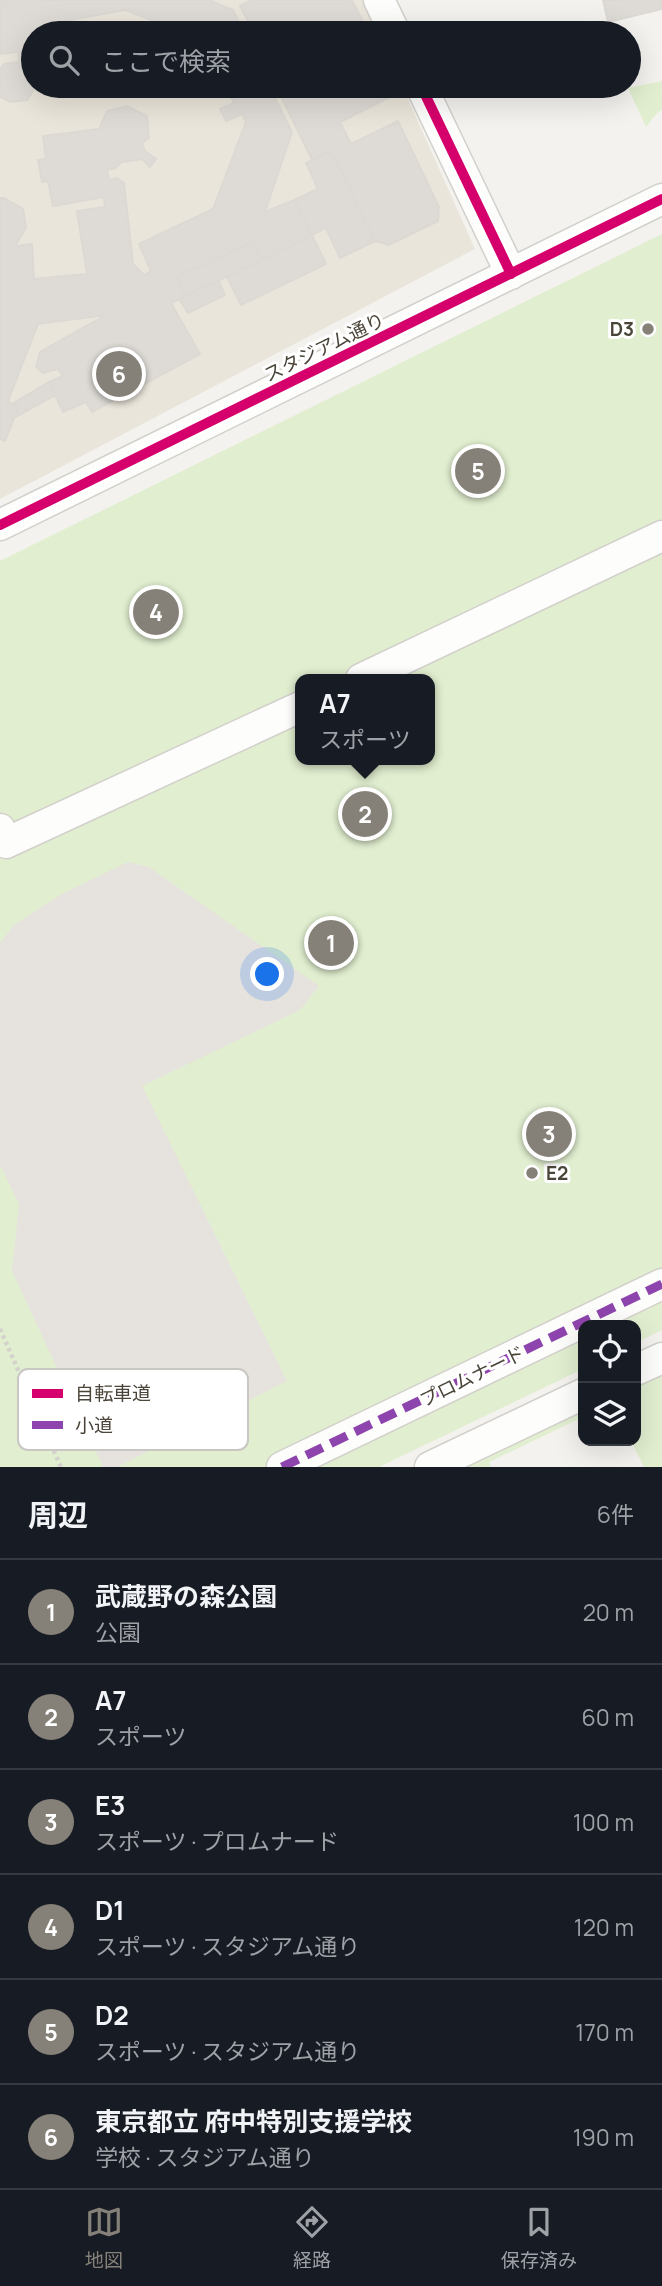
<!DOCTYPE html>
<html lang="ja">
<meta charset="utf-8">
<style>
:root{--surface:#171b24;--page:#20242c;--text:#f1f3f6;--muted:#9ea1a6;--line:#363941;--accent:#868178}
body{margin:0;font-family:Manrope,"Noto Sans JP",sans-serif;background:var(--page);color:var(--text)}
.controls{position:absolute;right:21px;bottom:21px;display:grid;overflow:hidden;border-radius:14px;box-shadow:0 7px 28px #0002}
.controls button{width:63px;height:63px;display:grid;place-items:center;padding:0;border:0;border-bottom:2px solid var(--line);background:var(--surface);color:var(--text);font:35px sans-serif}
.you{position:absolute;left:268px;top:975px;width:24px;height:24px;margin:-18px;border:5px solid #fff;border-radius:50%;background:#1a73e8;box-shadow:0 0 0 10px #1a73e833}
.badge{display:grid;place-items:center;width:46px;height:46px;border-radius:50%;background:var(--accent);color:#fff;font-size:23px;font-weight:700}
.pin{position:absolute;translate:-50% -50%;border:4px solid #fff;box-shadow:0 2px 7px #0006}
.popup{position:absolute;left:295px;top:674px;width:140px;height:91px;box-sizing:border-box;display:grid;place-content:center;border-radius:14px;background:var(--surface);filter:drop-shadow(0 2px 5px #0005);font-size:23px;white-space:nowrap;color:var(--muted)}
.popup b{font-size:26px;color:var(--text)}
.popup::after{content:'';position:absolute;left:50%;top:100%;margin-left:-14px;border:14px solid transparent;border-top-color:var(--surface)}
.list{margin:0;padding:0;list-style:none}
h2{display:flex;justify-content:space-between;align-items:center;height:91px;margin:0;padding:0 28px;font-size:30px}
h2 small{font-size:23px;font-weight:400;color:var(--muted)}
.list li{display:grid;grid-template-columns:46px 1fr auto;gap:21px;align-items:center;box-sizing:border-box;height:105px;padding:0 28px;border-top:2px solid var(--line)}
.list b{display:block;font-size:26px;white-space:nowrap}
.list p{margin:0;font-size:23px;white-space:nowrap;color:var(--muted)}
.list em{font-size:23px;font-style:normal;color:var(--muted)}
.icon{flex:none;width:38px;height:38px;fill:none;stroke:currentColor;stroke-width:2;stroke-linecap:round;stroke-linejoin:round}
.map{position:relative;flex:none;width:662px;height:1467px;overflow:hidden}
.search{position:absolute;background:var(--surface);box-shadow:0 7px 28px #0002;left:21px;right:21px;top:21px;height:77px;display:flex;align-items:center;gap:18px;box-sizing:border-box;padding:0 24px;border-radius:38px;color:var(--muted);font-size:26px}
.sheet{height:721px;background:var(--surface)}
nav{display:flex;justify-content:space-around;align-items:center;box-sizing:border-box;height:98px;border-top:2px solid var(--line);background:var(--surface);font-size:19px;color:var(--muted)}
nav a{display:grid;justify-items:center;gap:4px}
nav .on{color:var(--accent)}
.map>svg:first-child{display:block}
.education{fill:#eae5da}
.green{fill:#e1eecf;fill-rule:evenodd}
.parking{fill:#e6e3df}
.building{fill:#dedbd6;stroke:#dcd9d4;stroke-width:2}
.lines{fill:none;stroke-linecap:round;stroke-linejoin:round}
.minor-casing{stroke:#d2d0cb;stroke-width:33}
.path{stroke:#d3d2cc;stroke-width:4.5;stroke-dasharray:3.5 3.5;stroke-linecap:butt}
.minor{stroke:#fdfdfc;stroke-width:30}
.quiet{stroke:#8e44ad;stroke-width:9;stroke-dasharray:18 9;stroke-linecap:butt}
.cycleway-casing{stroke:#fff;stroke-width:15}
.cycleway{stroke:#d6006c;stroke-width:10}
.poi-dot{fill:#868178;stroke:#fff;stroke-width:2.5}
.labels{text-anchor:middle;stroke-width:6;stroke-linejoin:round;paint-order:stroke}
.poi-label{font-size:19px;font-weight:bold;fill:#4b4439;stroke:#fff;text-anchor:end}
.street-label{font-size:19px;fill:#4b4439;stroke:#fff}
.key{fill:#fff;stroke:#c9c7c4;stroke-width:2}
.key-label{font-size:19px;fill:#4b4439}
</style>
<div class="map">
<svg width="662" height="1467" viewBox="0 0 662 1467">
<rect width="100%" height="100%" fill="#f4f2ee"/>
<path class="education" d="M0,0H364L379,33H33V86H402L475,249L0,499Z"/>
<path class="green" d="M662,81V110L657,113L646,127L628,88Z
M662,234V1330L636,1343V1325H583V1369L379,1467H0V561ZM300,679H430V760H300Z
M662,1368V1467H644L631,1441H636V1381Z
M583,1406V1417L489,1462L491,1467H456Z"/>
<path class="parking" d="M128,862L149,867L319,986L300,1010L142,1086L287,1381L117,1467H103L12,1271L19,1204L0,1165V943L14,925L62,894Z"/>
<path class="building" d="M0,0H209L233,10L244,33H186L125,10L64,21L65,33H33V86H36L27,100L10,102L0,97V69L4,64L19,62L18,52L1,54Z
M252,0H352L364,24L345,33H254L240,6Z
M603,0H662V9L608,22Z
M226,86H269L292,132L265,212L294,200L312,235L262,260L252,242L177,277L186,296L171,303L200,354L92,412L86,402L63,412L49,382L63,376L58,369L43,373L36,367L40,352L106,315L38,324L8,401L18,408L5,441L0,439V198H4L23,209L26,228L15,246L32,244L34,279L87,274L77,211L105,207L104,197L53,206L48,181L42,182L38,160L46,159L43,136L99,129L107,111L127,106L147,116L149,138L142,143L145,151L156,159L150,167L142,159L122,162L115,168L107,170L109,180L117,178L124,183L133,264L144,275L151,271L139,244L213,209L246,122L242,114L226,121L220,109L234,103Z
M276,86H389L394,95L340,122L351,144L398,121L439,207L438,221L389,245L375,241L331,151L312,160Z
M331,151L375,241L340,258L326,228L312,235L294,200L318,189L306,163Z
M312,235L326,264L241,305L227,277Z
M252,242L262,260L186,296L177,277Z
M218,280L225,295L188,313L179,299Z
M49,382L55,395L14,418L18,408L12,404Z"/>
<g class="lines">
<defs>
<path id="minor" d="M379,0L395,33
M421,86L511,274
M0,525L662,199
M361,679L662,536
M0,829L6,843L300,707
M636,1370L662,1358
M282,1467L662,1284
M430,1467L583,1394"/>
</defs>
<use href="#minor" class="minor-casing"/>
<path class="path" d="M0,1329L61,1467"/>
<use href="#minor" class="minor"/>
<path class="quiet" d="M282,1467L662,1284"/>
<defs>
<path id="cycleway" d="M421,86L511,274
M0,525L662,199"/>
</defs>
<use href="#cycleway" class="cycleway-casing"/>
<use href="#cycleway" class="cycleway"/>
</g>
<g class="poi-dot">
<circle cx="648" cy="329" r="7"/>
<circle cx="532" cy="1173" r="7"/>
</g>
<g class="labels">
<g class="poi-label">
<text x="634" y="336">D3</text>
<text x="546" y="1180" text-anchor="start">E2</text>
</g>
<g class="street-label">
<text transform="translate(324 347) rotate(-26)" y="7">スタジアム通り</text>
<text transform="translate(472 1376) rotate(-26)" y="7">プロムナード</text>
</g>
</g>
<rect x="18" y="1369" width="230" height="81" rx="10" class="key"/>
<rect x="32" y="1389" width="31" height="9" fill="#d6006c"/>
<rect x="32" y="1421" width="31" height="8" fill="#8e44ad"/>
<g class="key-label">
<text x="75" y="1400">自転車道</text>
<text x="75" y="1432">小道</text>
</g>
</svg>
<div class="controls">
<button><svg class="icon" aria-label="locate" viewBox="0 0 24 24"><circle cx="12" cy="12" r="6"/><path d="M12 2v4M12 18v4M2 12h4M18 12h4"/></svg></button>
<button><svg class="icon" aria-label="layers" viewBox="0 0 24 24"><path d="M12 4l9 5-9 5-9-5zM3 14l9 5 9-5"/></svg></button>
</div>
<div class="you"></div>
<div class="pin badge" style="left:331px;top:943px">1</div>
<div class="pin badge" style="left:365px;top:814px">2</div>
<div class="popup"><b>A7</b>スポーツ</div>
<div class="pin badge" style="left:549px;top:1134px">3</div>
<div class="pin badge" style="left:156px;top:612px">4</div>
<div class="pin badge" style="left:478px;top:471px">5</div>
<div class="pin badge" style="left:119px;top:374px">6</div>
<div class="search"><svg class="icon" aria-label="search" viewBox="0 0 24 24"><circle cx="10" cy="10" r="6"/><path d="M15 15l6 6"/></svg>ここで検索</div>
</div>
<section class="sheet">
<h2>周辺<small>6件</small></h2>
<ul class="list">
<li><span class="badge">1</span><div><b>武蔵野の森公園</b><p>公園</p></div><em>20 m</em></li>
<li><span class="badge">2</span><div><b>A7</b><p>スポーツ</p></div><em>60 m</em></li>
<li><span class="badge">3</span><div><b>E3</b><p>スポーツ · プロムナード</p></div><em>100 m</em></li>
<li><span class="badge">4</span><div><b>D1</b><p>スポーツ · スタジアム通り</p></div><em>120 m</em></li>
<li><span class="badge">5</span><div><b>D2</b><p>スポーツ · スタジアム通り</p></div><em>170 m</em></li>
<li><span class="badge">6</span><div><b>東京都立 府中特別支援学校</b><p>学校 · スタジアム通り</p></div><em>190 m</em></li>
</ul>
</section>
<nav>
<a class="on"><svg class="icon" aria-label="map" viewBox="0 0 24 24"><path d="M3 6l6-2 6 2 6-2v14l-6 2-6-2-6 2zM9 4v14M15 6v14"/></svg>地図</a>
<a><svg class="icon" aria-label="directions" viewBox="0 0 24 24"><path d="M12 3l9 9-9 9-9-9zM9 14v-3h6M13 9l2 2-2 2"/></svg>経路</a>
<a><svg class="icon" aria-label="saved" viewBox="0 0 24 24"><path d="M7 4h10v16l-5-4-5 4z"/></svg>保存済み</a>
</nav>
